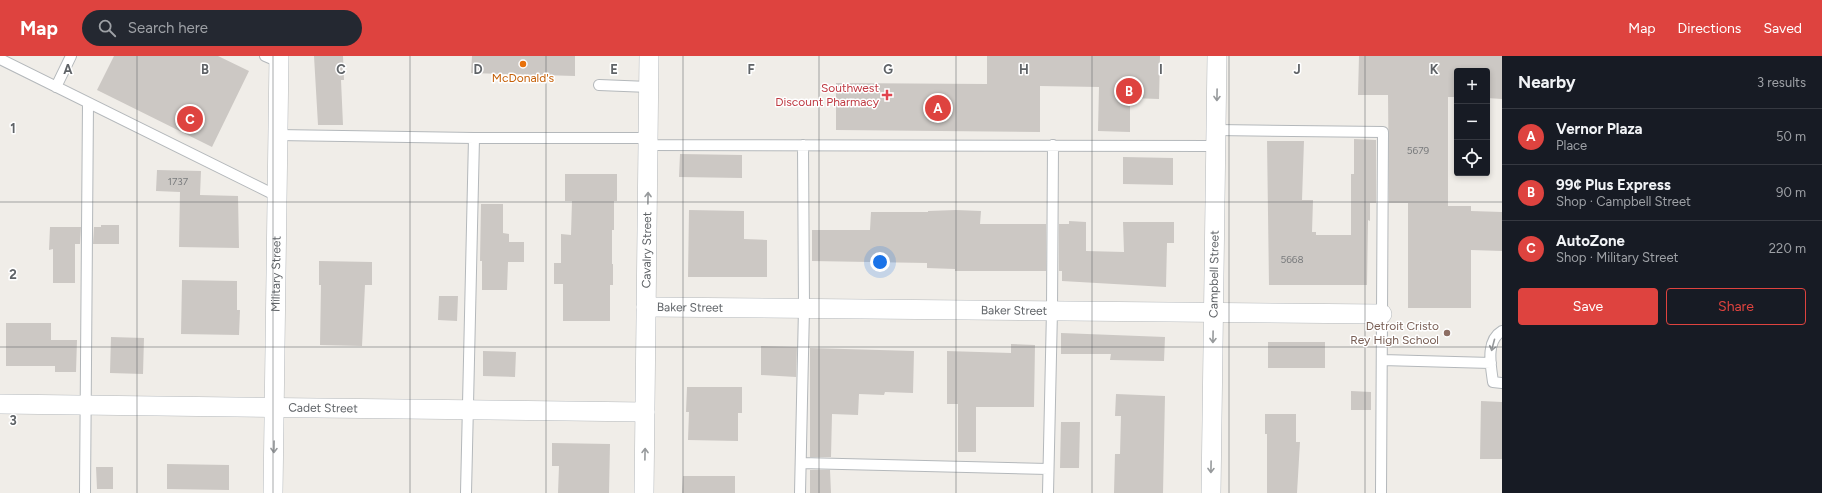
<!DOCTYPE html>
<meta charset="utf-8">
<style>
:root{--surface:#171b24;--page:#242831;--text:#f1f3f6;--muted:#9ea1a6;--line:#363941;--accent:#de433f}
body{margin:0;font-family:Figtree,sans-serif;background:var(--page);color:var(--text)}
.controls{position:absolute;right:12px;top:12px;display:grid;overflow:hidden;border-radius:4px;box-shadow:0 2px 6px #0003}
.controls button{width:36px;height:36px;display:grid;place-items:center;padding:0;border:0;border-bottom:1px solid var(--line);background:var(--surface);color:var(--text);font:20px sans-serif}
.you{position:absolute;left:880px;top:206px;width:14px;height:14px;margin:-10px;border:3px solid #fff;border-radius:50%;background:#1a73e8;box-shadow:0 0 0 6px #1a73e833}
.badge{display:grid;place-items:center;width:26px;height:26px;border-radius:50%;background:var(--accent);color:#fff;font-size:13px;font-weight:700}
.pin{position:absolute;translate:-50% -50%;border:2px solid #fff;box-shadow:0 1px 4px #0006}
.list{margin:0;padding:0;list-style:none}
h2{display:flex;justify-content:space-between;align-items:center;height:52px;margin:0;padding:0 16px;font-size:17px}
h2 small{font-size:13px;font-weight:400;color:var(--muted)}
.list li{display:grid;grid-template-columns:26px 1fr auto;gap:12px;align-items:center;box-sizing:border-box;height:56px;padding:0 16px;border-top:1px solid var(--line)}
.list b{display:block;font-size:15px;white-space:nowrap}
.list p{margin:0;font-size:13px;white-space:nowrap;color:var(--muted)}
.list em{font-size:13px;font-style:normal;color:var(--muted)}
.actions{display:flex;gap:8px;padding:12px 16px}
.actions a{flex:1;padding:9px 0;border:1px solid var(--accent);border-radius:4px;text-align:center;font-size:14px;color:var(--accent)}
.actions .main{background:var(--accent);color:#fff}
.icon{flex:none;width:22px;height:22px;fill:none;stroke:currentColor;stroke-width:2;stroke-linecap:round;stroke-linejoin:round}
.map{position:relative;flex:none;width:1502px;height:437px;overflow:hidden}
header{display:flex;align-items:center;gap:24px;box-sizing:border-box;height:56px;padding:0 20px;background:var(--accent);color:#fff}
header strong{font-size:19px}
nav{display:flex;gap:22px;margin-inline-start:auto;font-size:14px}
.search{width:280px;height:36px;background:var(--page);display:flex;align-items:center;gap:10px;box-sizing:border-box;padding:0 14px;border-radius:22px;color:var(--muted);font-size:15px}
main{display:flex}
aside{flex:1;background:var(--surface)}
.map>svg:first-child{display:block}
.building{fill:#ccc8c4}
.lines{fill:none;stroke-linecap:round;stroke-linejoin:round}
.lane-casing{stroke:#b4b8bb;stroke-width:12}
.street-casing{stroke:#b4b8bb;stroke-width:20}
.lane{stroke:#fff;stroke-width:10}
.street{stroke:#fff;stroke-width:19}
.oneway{stroke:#979a9c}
.grid{fill:none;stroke:#5f6367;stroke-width:1;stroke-opacity:0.55}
.food-dot{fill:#e8710a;stroke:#fff;stroke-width:1.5}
.health-dot{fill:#e0444e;stroke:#fff;stroke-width:1.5}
.education-dot{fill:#8d6e63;stroke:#fff;stroke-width:1.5}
.labels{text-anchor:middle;stroke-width:3;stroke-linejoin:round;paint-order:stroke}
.number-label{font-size:10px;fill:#7a7c7e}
.food-label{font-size:12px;fill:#c56008;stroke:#fff}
.health-label{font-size:12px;fill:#be3a42;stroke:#fff;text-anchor:end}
.street-label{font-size:12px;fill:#5f6367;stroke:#fff}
.education-label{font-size:12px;fill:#785e54;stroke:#fff;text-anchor:end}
.grid-label{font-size:13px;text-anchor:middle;font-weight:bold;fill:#5f6367;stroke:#fff;stroke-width:3;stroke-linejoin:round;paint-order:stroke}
</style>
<header>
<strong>Map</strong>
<div class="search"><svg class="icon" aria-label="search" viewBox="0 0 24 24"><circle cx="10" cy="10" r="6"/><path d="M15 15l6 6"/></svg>Search here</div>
<nav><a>Map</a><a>Directions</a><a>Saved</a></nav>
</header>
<main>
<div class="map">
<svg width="1502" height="437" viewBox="0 0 1502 437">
<rect width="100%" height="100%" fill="#f0ede8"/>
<path class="building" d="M114,0H218L249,15L212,91L97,34Z
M314,0H343L344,24H341L343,69H318Z
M472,0H575V20L471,17Z
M987,0H1160L1159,43L1130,42V76L1098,75L1099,31L1040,30V76L836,74V27L987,28Z
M1359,0H1502V43L1487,42V15H1457V41H1448V150H1471V155L1502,156V195L1471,194V252H1408V147H1389L1388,39H1358Z
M1354,83L1376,84V147H1370V165L1368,164L1367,229H1269L1267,85H1304L1302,144H1313L1312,176H1316V179H1351V118H1354Z
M680,98L742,99V122L679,121Z
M1123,101L1173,102V129L1123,128Z
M157,114L201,115L200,139L238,140L239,192L179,191L180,136L156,135Z
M565,118H617V145H614V174H612V208H613V229H610V265H563V228H554V207H561V178L571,179L572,145H565Z
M481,148H503V177L509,178V186H524V206H508L507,234H482V205H480Z
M689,154L744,155V183L767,184V221H688Z
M956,154L981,155L980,168H1046V215H955V213L927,212V207L812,205V174H870L871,156H928V155Z
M1069,165L1086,166V195L1124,196L1123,166H1174V187H1167L1166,231L1062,225V215H1059V168H1069Z
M101,169H119V188H93L94,171H101Z
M50,171H81L80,188H75V227H53V193L49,194Z
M319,205L372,206V229H365L362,290L320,289L321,229H319Z
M182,224L237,225V254H240L239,279L181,278Z
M439,240H458L457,265L438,264Z
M6,267H51V284H77L76,316H55V310H6Z
M1061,277L1165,281L1164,305L1110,304L1111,298H1061Z
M111,281L144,282L143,318L110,317Z
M1268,286H1325V312H1268Z
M1011,288L1035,289L1034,351H976V396H958V348H947V295L1011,297Z
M761,290L797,291L796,321L761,319Z
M810,292L914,295L913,337L885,336L884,339L859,338L858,359L832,358L831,401H810Z
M483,295L516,296L515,321L483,320Z
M687,331H742V357H738V385L688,384L689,356H686Z
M1351,335L1371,336V354H1351Z
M1116,338L1165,340L1163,437H1114L1115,398H1120L1121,360H1115Z
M1481,345L1502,346V403H1480Z
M1265,358H1296V386H1300L1297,437H1267V378H1265Z
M1061,366H1080L1079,412H1060Z
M552,387L610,388L609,437H558L559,410H552Z
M167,408L229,409V434L167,433Z
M96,411H113V433H97Z
M810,414H830L831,437H810Z
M683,420H735V437H682Z"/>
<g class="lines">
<defs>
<path id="lane" d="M265,0L279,6
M0,3L277,140
M599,29L649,31
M56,31L71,0
M1216,74L1383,76L1381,437
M277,79L474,82H648
M648,89L1216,90
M1502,275C1485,285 1491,310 1493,326L1502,327
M1382,304L1491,307
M801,407L1048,413
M85,437L88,47
M466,437L474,82
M800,437L804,252L803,89
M1048,437L1052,254L1053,89"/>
<g id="street">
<path id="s1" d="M646,251L1382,258"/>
<path id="s2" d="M0,348L645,356"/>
<path id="s3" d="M273,437L279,0"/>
<path id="s4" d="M644,437L649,0"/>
<path id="s5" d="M1211,437L1217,0"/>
</g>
</defs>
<use href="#lane" class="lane-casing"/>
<use href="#street" class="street-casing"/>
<use href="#lane" class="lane"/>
<use href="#street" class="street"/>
</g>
<defs><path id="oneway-shaft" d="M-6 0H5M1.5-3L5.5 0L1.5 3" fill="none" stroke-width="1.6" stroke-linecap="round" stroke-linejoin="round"/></defs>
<g class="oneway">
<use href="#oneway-shaft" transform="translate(1217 39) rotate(91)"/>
<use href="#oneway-shaft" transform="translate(648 142) rotate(-89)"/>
<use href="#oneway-shaft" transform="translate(1213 281) rotate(91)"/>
<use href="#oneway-shaft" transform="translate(1493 289) rotate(105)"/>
<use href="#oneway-shaft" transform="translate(274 391) rotate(91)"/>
<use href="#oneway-shaft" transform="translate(645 398) rotate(-89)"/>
<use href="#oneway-shaft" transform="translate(1211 411) rotate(91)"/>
</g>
<path class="grid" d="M137,0V437M273,0V437M410,0V437M546,0V437M683,0V437M819,0V437M956,0V437M1092,0V437M1229,0V437M1365,0V437M0,146H1502M0,291H1502"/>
<circle class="food-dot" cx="523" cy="8" r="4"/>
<path class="health-dot" d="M885 33h4v4h4v4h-4v4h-4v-4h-4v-4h4z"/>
<circle class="education-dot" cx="1447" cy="277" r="4"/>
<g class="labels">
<g class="number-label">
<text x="1418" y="98">5679</text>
<text x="178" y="129">1737</text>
<text x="1292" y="207">5668</text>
</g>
<g class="food-label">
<text x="523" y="26">McDonald's</text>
</g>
<g class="health-label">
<text x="879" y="36">Southwest<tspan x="879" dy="14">Discount Pharmacy</tspan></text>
</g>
<g class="street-label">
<text dy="4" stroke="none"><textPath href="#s4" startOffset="243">Cavalry Street</textPath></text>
<text dy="4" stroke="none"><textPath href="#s3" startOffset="219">Military Street</textPath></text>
<text dy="4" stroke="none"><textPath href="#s5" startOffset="219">Campbell Street</textPath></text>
<text dy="4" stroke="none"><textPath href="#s1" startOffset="44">Baker Street</textPath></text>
<text dy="4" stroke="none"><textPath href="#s1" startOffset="368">Baker Street</textPath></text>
<text dy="4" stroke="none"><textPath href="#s2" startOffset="323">Cadet Street</textPath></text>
</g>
<g class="education-label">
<text x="1439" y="274">Detroit Cristo<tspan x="1439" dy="14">Rey High School</tspan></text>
</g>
</g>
<g class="grid-label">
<text x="68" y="18">A</text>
<text x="205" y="18">B</text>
<text x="341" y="18">C</text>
<text x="478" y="18">D</text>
<text x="614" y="18">E</text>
<text x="751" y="18">F</text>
<text x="888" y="18">G</text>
<text x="1024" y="18">H</text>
<text x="1161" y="18">I</text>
<text x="1297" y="18">J</text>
<text x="1434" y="18">K</text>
<text x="13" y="77">1</text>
<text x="13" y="223">2</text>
<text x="13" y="369">3</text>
</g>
</svg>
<div class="controls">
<button>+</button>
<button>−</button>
<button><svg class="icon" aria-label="locate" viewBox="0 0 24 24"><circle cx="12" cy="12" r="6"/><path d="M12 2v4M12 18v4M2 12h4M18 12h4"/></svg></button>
</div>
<div class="you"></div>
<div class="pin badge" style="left:938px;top:52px">A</div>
<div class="pin badge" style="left:1129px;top:35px">B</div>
<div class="pin badge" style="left:190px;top:63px">C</div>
</div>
<aside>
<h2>Nearby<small>3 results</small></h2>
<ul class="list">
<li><span class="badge">A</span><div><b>Vernor Plaza</b><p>Place</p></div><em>50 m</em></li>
<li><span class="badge">B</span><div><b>99¢ Plus Express</b><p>Shop · Campbell Street</p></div><em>90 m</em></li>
<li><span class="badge">C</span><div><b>AutoZone</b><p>Shop · Military Street</p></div><em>220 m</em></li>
</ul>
<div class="actions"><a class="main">Save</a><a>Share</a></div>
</aside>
</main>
